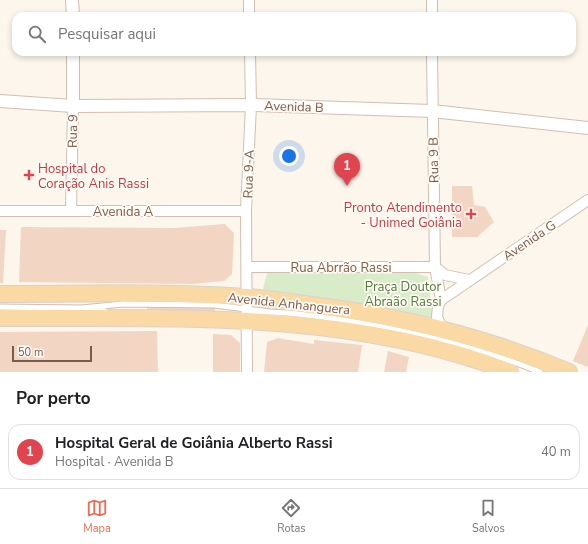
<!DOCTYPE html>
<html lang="pt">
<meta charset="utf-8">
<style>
:root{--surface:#fff;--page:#f2f2f2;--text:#202124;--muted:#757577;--line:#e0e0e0;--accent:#e76f51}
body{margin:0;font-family:"Nunito Sans",sans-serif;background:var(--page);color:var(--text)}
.scale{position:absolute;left:12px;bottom:10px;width:80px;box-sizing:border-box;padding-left:4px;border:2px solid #7a5c4d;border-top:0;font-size:11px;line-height:14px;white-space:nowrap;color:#7a5c4d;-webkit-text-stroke:3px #fffaf3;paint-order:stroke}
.you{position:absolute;left:289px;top:156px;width:14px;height:14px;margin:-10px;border:3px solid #fff;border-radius:50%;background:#1a73e8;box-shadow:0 0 0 6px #1a73e833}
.badge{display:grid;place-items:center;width:26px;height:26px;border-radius:50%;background:var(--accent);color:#fff;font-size:13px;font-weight:700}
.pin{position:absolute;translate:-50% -33px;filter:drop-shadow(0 1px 2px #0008)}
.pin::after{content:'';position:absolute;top:21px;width:14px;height:12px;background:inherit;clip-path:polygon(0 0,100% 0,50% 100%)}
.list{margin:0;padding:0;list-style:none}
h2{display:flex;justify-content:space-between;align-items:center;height:52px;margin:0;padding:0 16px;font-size:17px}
h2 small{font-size:13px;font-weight:400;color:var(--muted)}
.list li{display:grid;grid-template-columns:26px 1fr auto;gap:12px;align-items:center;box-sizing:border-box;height:56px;margin:0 8px 8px;padding:0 8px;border:1px solid var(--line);border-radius:12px}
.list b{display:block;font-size:15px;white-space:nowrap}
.list p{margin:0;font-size:13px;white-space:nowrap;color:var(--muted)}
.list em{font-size:13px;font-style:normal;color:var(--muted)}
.icon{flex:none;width:22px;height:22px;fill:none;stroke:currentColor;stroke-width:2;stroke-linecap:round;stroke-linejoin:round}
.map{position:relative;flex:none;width:588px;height:372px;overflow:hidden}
.search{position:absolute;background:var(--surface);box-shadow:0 2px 6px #0003;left:12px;right:12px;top:12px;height:44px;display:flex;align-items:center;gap:10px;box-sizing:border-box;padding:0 14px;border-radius:12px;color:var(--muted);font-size:15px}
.sheet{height:116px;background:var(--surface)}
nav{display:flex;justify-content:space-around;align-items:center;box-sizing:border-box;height:56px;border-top:1px solid var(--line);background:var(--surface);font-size:11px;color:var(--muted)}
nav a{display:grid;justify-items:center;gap:2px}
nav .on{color:var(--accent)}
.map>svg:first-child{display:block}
.green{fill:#d8ecc9}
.building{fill:#f3d5c3}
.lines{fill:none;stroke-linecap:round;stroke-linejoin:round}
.service-casing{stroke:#d1beb0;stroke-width:7}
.minor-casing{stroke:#d1beb0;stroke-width:12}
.tertiary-casing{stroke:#d1beb0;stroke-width:14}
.primary-casing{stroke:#dad1cd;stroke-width:18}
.service{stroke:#fff;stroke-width:5}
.minor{stroke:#fff;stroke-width:10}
.tertiary{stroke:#fff;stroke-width:12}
.primary{stroke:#fbd9a5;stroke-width:16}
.health-dot{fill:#e0444e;stroke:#fffaf3;stroke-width:1.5}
.labels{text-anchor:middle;stroke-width:3.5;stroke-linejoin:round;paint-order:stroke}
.street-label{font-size:13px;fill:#7a5c4d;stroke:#fffaf3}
.health-label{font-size:13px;fill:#be3a42;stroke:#fffaf3;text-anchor:start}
.park-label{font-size:13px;fill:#537a41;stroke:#fffaf3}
</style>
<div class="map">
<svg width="588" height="372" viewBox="0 0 588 372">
<rect width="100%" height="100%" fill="#fdf6ec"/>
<path class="green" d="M268,269L407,270L428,277L433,322L269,297L263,289Z"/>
<path class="building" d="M452,186H472L474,205L485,207L494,222L477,237H452Z
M225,224L234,233L232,274L224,281L192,284L19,282L21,227L174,228Z
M0,230H6L3,283H0Z
M147,306H215V312H147Z
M588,325V367L573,361Z
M157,331L158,372H0V332Z
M213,334L231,335L240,343V372H213Z
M278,338L314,344V340L362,345L358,372H264L267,342Z
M388,351L409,357L406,372H384Z"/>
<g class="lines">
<defs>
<path id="service" d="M0,307L81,308L123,304L214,305L271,312L245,313
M81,308L105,311
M271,312C301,313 331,318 361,323C423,334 482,349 540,372"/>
<path id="minor" d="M249,0V16
M432,0V16
M432,52L435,267L441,300L438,306L437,317L442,328
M0,211H246
M71,211L73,106
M247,267H435
M435,267L445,275L469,280
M441,300L588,200
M247,372L246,211L251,105L250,52"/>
<path id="tertiary" d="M72,0L73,16
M73,52V106
M0,101L73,106L251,105L432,111L588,128"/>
<path id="primary" d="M0,294C82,294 165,291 247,297C266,298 285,301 304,304C396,315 484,336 569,372
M0,318C171,319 348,309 510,372"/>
</defs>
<use href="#service" class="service-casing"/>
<use href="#minor" class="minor-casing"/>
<use href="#tertiary" class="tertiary-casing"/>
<use href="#primary" class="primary-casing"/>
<use href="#service" class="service"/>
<use href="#minor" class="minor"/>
<use href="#tertiary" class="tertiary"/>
<use href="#primary" class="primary"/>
</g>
<g class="health-dot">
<path d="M27 169h4v4h4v4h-4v4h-4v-4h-4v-4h4z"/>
<path d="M469 208h4v4h4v4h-4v4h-4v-4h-4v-4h4z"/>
</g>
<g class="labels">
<g class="street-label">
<text transform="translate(294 106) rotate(2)" y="5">Avenida B</text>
<text transform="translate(72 131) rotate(-89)" y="5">Rua 9</text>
<text transform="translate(433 160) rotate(-91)" y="5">Rua 9 B</text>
<text transform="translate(248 174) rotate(-88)" y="5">Rua 9-A</text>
<text x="123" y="216">Avenida A</text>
<text transform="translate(529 240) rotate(-34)" y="5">Avenida G</text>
<text x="341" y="272">Rua Abrrão Rassi</text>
<text transform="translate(289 303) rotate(6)" y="5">Avenida Anhanguera</text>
</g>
<g class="health-label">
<text x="38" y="173">Hospital do<tspan x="38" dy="15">Coração Anis Rassi</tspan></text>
<text x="462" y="212" text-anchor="end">Pronto Atendimento<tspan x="462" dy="15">- Unimed Goiânia</tspan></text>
</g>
<g class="park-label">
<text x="403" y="291">Praça Doutor<tspan x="403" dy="15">Abraão Rassi</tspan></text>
</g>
</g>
</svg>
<div class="scale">50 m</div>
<div class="you"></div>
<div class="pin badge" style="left:347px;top:186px;background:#e0444e">1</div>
<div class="search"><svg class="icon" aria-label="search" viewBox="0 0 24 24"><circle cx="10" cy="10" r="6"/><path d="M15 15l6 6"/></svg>Pesquisar aqui</div>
</div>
<section class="sheet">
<h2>Por perto<small></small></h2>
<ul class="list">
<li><span class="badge" style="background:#e0444e">1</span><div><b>Hospital Geral de Goiânia Alberto Rassi</b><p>Hospital · Avenida B</p></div><em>40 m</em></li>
</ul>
</section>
<nav>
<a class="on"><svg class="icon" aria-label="map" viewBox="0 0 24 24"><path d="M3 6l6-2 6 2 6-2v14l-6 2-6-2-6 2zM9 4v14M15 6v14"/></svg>Mapa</a>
<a><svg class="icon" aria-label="directions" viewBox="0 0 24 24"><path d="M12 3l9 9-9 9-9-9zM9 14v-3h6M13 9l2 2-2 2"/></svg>Rotas</a>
<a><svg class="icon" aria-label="saved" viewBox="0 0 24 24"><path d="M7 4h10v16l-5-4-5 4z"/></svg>Salvos</a>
</nav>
